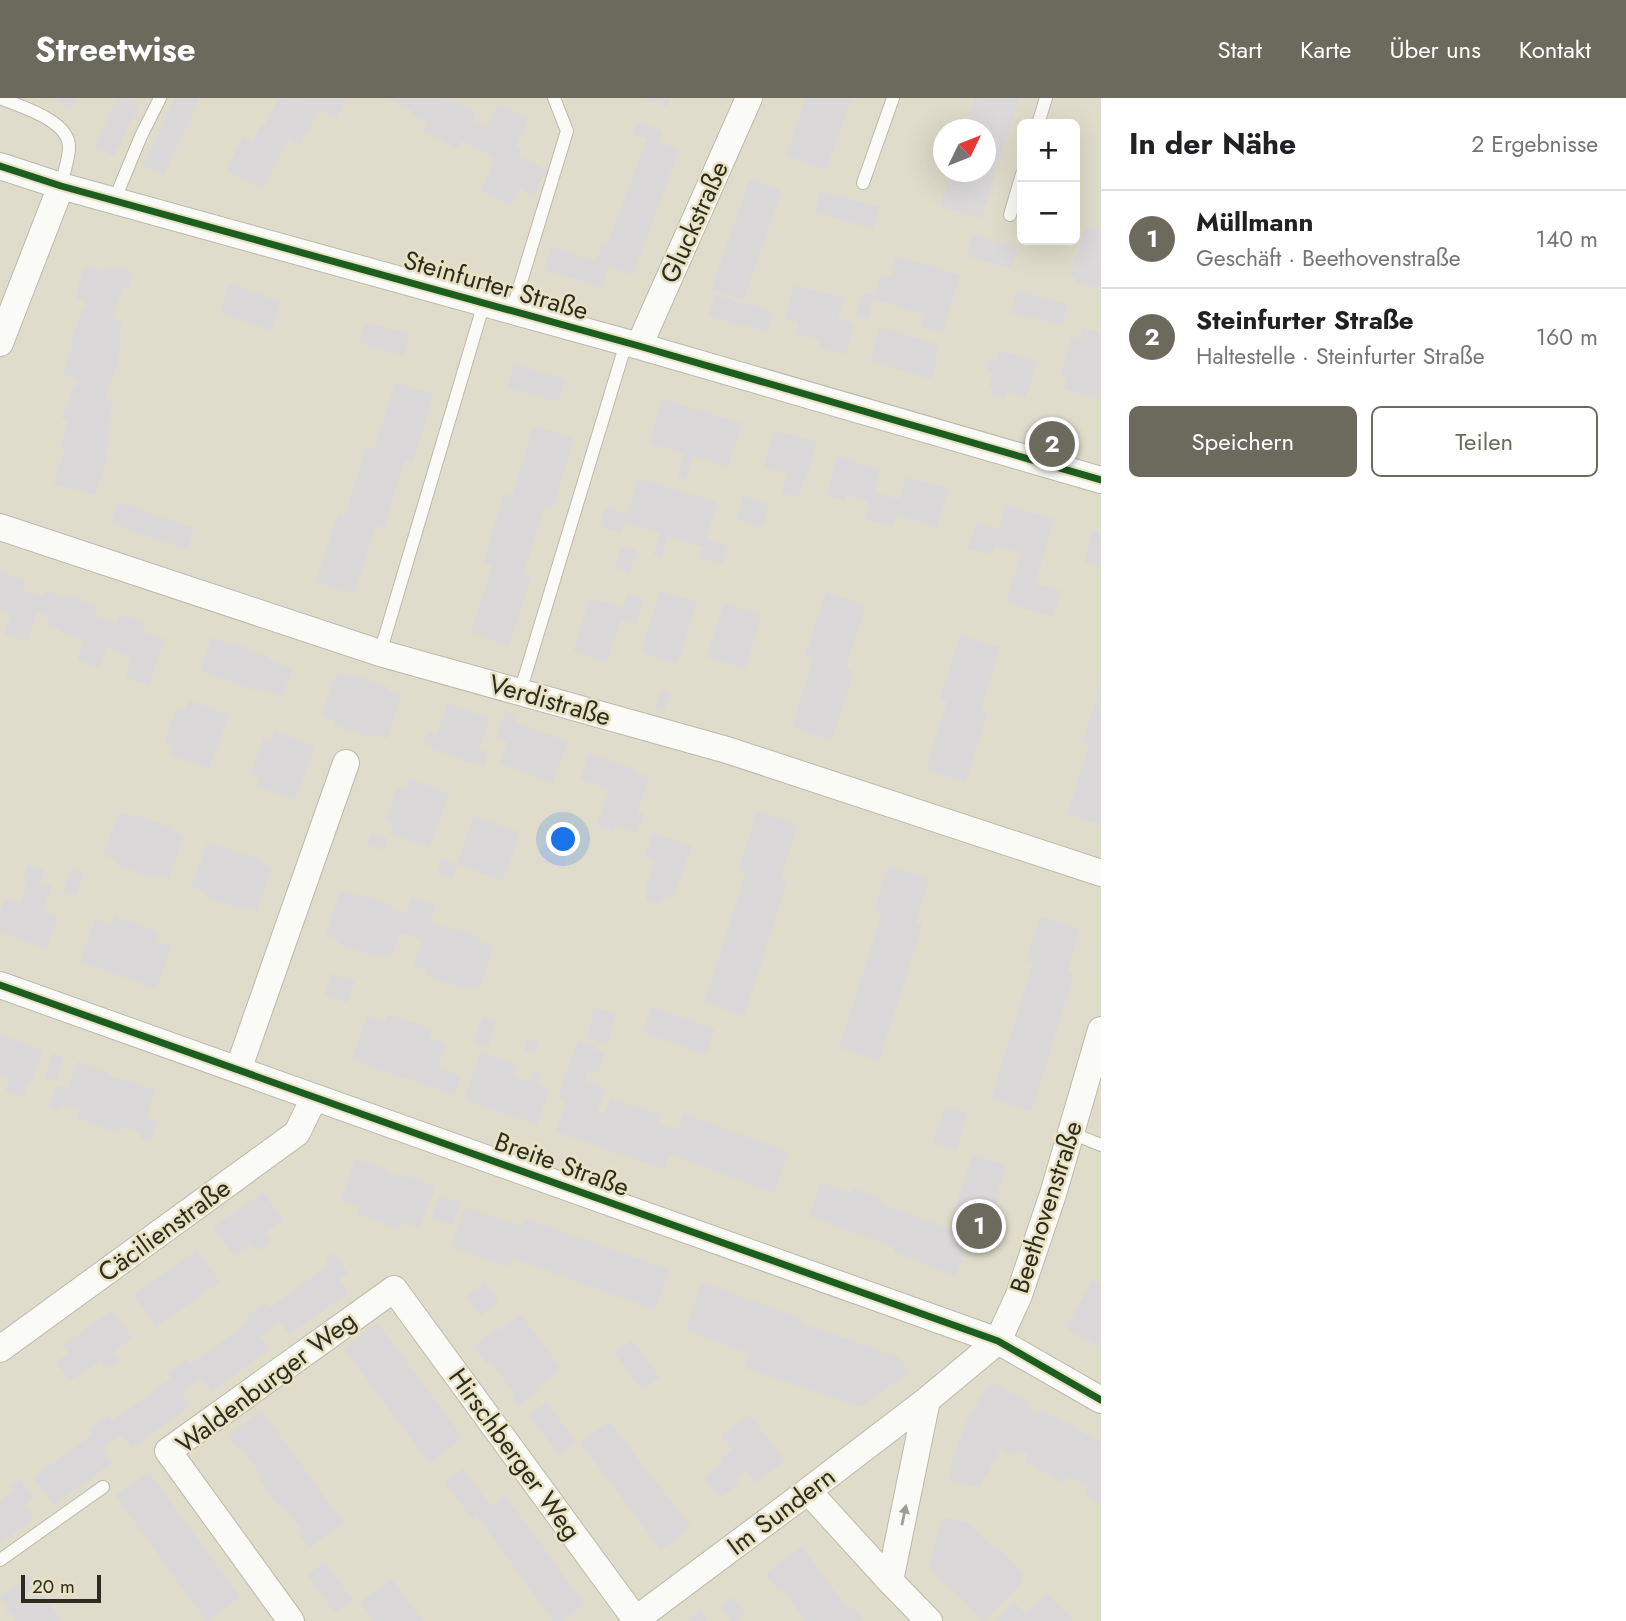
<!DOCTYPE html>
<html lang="de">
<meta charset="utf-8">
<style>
:root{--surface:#fff;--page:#f2f2f2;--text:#202124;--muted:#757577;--line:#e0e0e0;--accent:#6c6a5c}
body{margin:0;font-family:Jost,sans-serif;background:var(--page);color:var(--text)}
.controls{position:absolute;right:21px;top:21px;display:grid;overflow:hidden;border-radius:10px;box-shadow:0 7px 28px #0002}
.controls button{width:63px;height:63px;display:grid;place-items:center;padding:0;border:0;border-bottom:2px solid var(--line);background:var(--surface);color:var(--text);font:35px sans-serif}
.compass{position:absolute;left:933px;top:21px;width:63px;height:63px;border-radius:50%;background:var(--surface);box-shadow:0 7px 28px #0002;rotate:47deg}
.scale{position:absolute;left:21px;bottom:18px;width:80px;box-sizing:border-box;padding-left:7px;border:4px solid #2e2c20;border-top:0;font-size:19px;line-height:24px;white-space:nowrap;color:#2e2c20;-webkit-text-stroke:5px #e8e2c3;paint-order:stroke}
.you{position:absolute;left:564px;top:742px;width:24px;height:24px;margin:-18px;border:5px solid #fff;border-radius:50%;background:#1a73e8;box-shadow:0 0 0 10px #1a73e833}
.badge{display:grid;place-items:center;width:46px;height:46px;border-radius:50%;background:var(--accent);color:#fff;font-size:23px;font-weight:700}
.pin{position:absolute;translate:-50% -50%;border:4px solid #fff;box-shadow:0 2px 7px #0006}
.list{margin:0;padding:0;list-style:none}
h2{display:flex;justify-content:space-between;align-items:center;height:91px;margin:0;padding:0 28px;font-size:30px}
h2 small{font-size:23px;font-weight:400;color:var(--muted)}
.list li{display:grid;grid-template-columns:46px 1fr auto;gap:21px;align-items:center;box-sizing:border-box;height:98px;padding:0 28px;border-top:2px solid var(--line)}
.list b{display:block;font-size:26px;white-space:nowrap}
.list p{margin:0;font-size:23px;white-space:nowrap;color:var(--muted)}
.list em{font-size:23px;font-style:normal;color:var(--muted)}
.actions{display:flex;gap:14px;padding:21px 28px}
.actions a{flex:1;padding:16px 0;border:2px solid var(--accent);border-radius:10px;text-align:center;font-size:24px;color:var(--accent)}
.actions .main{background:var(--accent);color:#fff}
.map{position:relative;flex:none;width:1101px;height:1523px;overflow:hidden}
header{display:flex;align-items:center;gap:42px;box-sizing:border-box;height:98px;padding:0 35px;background:var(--accent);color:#fff}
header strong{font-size:33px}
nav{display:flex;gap:38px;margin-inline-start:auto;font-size:24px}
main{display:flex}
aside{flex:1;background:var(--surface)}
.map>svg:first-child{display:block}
.building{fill:#dbd8da}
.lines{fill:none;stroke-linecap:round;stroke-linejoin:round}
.lane-casing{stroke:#bcb9ac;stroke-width:14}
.street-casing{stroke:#bcb9ac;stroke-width:28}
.lane{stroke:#fafaf7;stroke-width:12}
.street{stroke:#fafaf7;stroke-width:26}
.cycleway-casing{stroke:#e8e2c3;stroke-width:11}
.cycleway{stroke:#1b5e20;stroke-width:7}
.oneway{fill:#9e9d96}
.labels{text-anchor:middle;stroke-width:5;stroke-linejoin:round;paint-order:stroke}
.street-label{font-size:26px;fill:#2e2c20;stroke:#e8e2c3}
</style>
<header>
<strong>Streetwise</strong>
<nav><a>Start</a><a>Karte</a><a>Über uns</a><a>Kontakt</a></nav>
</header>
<main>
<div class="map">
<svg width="1101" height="1523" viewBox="0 0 1101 1523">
<rect width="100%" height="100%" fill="#e0dccb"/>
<path class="building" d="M53,0H77L72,10Z
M117,0H126L139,6L114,58L94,49Z
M175,0H200L164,77L143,67Z
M278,0H293L302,4L304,0H346L336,21L318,12L301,47L288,41L263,91L226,73L243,38L253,43L261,26L264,28Z
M386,0H447L476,14L472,22L487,29L498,6L529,21L516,48L522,51L519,58L547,72L534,98L520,90L511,108L481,92L495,62L490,59L491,57L462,43L458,51L423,33L428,24L410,16L412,13Z
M644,0H671L667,9Z
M806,0H852L826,72L786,57Z
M975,0H1019L981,121L940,108L951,74H986V32H965Z
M638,24L663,33L658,44L679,52L633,177L608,168L602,189L544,172L551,149L596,163L602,147L606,149L647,41L633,36Z
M750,81L782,93L743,203L711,191Z
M820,93L880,109L873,131L815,114Z
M1086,128L1101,133V191L1074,184L1075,182L1070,176Z
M973,136L1017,149L1011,171L967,158Z
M896,158L960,177L943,234L921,228L924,216L873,201L868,221L856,218L863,195L875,197L880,177L890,180Z
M86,167L104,174L106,168L116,172L118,168L134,174L128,190L123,189L112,220L123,225L118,241L122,243L117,258L120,260L105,300L114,304L108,319L112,321L106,338L110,339L104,358L108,360L95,397L76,390L75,393L53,386L65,351L60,349L68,324L61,320L73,292L69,288L75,290L78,282L63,276L73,245L70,243L82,214L80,213L81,211L83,212L86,204L75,200L79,188H77Z
M230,185L281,204L271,233L220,215Z
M794,187L844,200L838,221L854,225L846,256L818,249L820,242L796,235L798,225L784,221Z
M1016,192L1068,206L1062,227L1010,215Z
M715,196L749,208L750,205L774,214L766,234L744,227L743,229L708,217Z
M365,224L410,236L404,258L359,245Z
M879,229L938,246L934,260H937L931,281L870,263Z
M1082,229L1101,234V302L1064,291L1068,280L1061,278L1072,238L1079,240Z
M999,252L1037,263L1026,300L1007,294L1005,300L991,296L993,290L989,289L993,275L986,273L989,262L996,264Z
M514,266L565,281L559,304L507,290Z
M395,284L434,296L413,364L405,362L384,430L376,428L354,496L316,484L338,415L345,418L366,349L374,352Z
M662,301L742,325L728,369L693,358L686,381L677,378L684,356L649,345Z
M534,328L574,340L553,410L545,408L523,477L531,480L509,548L471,535L492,467L483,465L504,395L512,398Z
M774,332L817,344L806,381H804L799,400L781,395L787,375L763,369Z
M837,358L880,372L875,394L888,398L900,401L906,379L949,390L937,429L896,417L892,429L865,421L870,404L846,397L845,403L826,398Z
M638,380L717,404L706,441L728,448L722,466L700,459L703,449L668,438L661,460L657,458L653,457L660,435L624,424L621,435L600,428L606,409L627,416Z
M743,398L769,406L762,429L737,422Z
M118,404L194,430L187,452L111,425Z
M1006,407L1054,421L1035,486L1061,493L1053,519L1006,505L1021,454L996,447L993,456L968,451L976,424L999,431Z
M1093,432L1101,434V469L1084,464Z
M622,448L637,452L630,475L615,470Z
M0,474L25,482L22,491L44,499L46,492L70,501L71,498L97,508L94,517L116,525L119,516L146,525L143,533L165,541L149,587L125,579L132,559L107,549L100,570L77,562L84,542L58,533L59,531L47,527L50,518L38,513L27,544L4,536L11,516L0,512Z
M660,493L697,504L677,566L641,554Z
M826,494L866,507L846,570L854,573L832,642L792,629L813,561L805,558Z
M628,496L644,501L636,526L621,521L607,564L573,553L590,500L623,510Z
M724,505L762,517L745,571L706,559Z
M960,537L1000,549L981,612L988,614L966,684L926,671L947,603L940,601Z
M212,539L233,547L234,545L249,550V552L269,559L268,562L293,571L282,599L258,590L257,593L200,572Z
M337,574L351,579L353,576L389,589L388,592L402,597L387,641L373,636L372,640L334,627L335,623L321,618Z
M1101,586V727L1067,716L1089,648L1082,645Z
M661,591L670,594L665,613L655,610Z
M189,602L229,617L209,671L169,656L173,647L164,644L177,609L185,612Z
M448,605L490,621L479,651L488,654L484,668L474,664V666L432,651V649L423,646L428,633L437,636Z
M505,613L517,617L514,624L568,643L553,685L500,666L507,644L496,640Z
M275,633L315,648L295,702L256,688L259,678L251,675L263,640L272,643Z
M589,655L635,671L634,674L650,679L637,714L644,716L637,735L616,727L613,733L596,727L610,691L580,681Z
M410,681L450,696L429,750L390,735L393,726L385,723L398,688L406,691Z
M757,713L798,726L780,783L787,785L744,918L704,905L746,774L739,772Z
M119,714L133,719L134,716L169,729L172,726L170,732L184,737L169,781L155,776L153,780L116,766L117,763L103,757Z
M474,718L520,734L503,783L457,766L452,781L437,776L442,761L457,766Z
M371,735L388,741L384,753L367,746Z
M653,735L692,748L673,801L664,798L661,804L657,806L645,802L648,792L645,791L655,763L644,759Z
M547,738L573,747L564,771L538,762Z
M207,745L221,750L222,748L259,761L258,764L272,769L257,813L243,807L242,811L204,798L205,794L191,789Z
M28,766L45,772L40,784L52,788L43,813L58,819L46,851L0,834V813L5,800L20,805L28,781L23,779Z
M888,768L929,781L916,824L923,826L879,963L839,950L882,814L874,812Z
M71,770L84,775L76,798L63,794Z
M341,793L355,798L356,795L393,808L392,811L406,816L412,799L436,808L430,825L443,830L444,827L481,840L480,843L494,848L479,892L465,887L464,891L426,877L427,873L413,868L422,843L411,838L400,835L390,860L376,856L375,859L338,845L339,842L325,837Z
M115,818L159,834L156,843L172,848L156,891L80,863L95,821L112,827Z
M1040,819L1080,831L1067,874L1074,876L1032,1013L991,1001L1033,865L1026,863Z
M332,875L355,883L347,905L324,897Z
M594,909L617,916L607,947L586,940L593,920L590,919Z
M651,909L715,931L706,957L643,934Z
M388,916L433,931L429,940L446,946L438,970L461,978L454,997L402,979V980L352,961L367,918L385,924Z
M483,918L497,923L488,950L473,944Z
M0,936L43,952L31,985L29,984L23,1000L5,993L10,980L0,976Z
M528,940L539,945L535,956L523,952Z
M578,942L594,947L593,950L605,955L598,975L589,972L585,983L605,990L597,1014L604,1016L611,1000L660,1017L658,1025L678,1032L684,1016L789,1054L774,1095L670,1056L664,1071L556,1034L566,1004L557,1000Z
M481,954L518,967L514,978L529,983L533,973L541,975L537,986L550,991L537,1027L464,1001Z
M53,955L64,959L56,984L44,980Z
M78,963L108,975V977L124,983L125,981L156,992L146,1019L157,1023L150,1044L139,1040L140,1035L123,1028L120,1036L76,1020L79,1012L62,1006L59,1012L49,1008L57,987L67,991Z
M946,1008L967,1015L956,1053L932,1044Z
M972,1057L1006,1067L985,1138L972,1134L956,1178L893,1154L894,1149L809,1118L821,1084L851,1095L853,1090L883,1100L881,1106L954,1132L955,1129L950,1127Z
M356,1060L387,1071L386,1073L403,1079L404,1077L435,1088L420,1130L402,1124L399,1132L385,1127L386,1125L356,1116L359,1108L341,1102Z
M263,1094L283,1122L265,1135L271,1144L258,1153L251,1145L234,1158L213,1129Z
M439,1098L461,1105L453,1128L431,1120Z
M465,1109L522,1129L525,1120L670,1172L655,1212L512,1160L509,1169L451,1149Z
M197,1152L220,1184L156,1229L133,1197Z
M334,1155L348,1175L339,1182L348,1195L289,1237L280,1224L260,1238L270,1251L211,1294L201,1280L181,1294L191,1308L132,1350L122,1337L103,1350L112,1365L54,1407L33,1379L92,1337L89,1331L108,1317L112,1323L171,1280L167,1275L187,1261L191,1266L249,1224L246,1218L265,1205L269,1210L328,1167L325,1162Z
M1093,1181L1101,1186V1249L1066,1230Z
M485,1184L499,1204L480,1218L466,1198Z
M702,1184L803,1221L801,1225L899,1259L909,1274L861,1309L744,1270L749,1255L685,1232Z
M112,1212L132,1240L114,1253L120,1262L107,1271L100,1263L70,1283L56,1264L68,1255L63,1247Z
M521,1216L561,1271L538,1289L540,1291L518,1308L511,1299L515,1296L490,1264L487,1266L474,1248L496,1231L498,1233Z
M378,1225L463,1340L429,1365L344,1251Z
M632,1242L660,1279L642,1292L614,1255Z
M992,1285L1007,1290L1005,1292L1030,1305L1028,1309L1038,1315L1040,1311L1066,1325L1067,1323L1076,1328L1075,1330L1101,1345V1406L1084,1396L1088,1389L1068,1379L1064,1385L1025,1363L1029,1356L1018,1351L1015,1358L1001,1350L979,1390L948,1383L953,1360L966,1324L982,1297Z
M547,1304L576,1344L559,1357L529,1317Z
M262,1313L344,1425L309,1450L299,1437L303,1434L281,1406L278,1408L259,1381L262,1379L241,1350L238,1352L227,1338Z
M750,1316L785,1363L756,1385L746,1372L735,1381L739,1387L720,1400L704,1379L723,1365L720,1361L732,1352L721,1337Z
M609,1323L691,1429L661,1452L580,1345Z
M463,1370L491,1408L505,1398L585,1506L562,1523H553L477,1418L473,1422L444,1384Z
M149,1374L240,1499L208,1523H206L115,1397Z
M20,1381L34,1400L24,1407L34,1421L0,1445V1403L14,1393L10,1388Z
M943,1419L968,1425L997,1453L999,1451L1024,1475L1019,1488L984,1523L928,1469Z
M802,1448L848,1511L853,1508L864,1523H805L782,1491L779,1493L765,1476Z
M325,1464L353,1502L335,1515L307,1477Z
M33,1478L61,1523H16L11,1514L6,1517L4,1515L9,1512L2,1501L0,1502V1498Z
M392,1481L423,1523H374L360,1504Z
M1047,1495L1073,1522L1072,1523H997L996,1522L1014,1504L1026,1516Z
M733,1499L746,1517L736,1523H731L721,1508Z
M700,1513L707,1523H686Z"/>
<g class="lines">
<defs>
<path id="lane" d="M0,0C21,9 69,22 69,49C69,62 63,76 61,88
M1038,26L1046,0
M863,85L893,0
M114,103L141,38L160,0
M1010,117L1022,76
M512,213L567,33L554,0
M380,555L484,205
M520,594L626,245
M1071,1035L1101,1047
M0,1462L103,1389"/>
<path id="street" d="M0,68L61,88L639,248L1101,382
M0,245L61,88
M639,248L749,0
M0,429L380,555L727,652L1101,775
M0,887L998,1243L1101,1302
M238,972L346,665
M0,1251L297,1035L314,1000
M808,1393L890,1483L929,1523
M890,1483L927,1302
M291,1523L168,1353L394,1191L636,1522
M634,1523L808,1393L927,1302L998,1243L1019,1197L1053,1096L1101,932"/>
</defs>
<use href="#lane" class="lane-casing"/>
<use href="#street" class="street-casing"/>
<use href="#lane" class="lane"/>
<use href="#street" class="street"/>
<defs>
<path id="cycleway" d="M0,68L61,88L639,248L1101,382
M0,887L998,1243L1101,1302"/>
</defs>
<use href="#cycleway" class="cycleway-casing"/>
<use href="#cycleway" class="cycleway"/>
</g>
<defs><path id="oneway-solid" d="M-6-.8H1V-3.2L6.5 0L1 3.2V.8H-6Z" transform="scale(1.75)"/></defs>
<use class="oneway" href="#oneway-solid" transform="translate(904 1417) rotate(-78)"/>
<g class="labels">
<g class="street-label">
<text transform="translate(694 124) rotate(-66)" y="9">Gluckstraße</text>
<text transform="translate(496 187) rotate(16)" y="9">Steinfurter Straße</text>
<text transform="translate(550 602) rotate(16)" y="9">Verdistraße</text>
<text transform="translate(562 1066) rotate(20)" y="9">Breite Straße</text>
<text transform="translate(1046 1109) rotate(-72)" y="9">Beethovenstraße</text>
<text transform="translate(164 1132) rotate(-36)" y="9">Cäcilienstraße</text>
<text transform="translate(266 1284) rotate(-37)" y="9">Waldenburger Weg</text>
<text transform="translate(515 1356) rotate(54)" y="9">Hirschberger Weg</text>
<text transform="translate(781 1413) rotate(-37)" y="9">Im Sundern</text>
</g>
</g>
</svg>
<div class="controls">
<button>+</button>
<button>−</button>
</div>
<svg class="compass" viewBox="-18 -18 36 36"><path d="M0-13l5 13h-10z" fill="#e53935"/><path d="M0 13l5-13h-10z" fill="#757577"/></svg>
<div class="scale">20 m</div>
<div class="you"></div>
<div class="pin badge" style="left:979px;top:1128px">1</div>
<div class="pin badge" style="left:1052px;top:346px">2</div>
</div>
<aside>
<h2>In der Nähe<small>2 Ergebnisse</small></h2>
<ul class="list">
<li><span class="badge">1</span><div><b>Müllmann</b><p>Geschäft · Beethovenstraße</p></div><em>140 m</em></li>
<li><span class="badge">2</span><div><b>Steinfurter Straße</b><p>Haltestelle · Steinfurter Straße</p></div><em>160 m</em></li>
</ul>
<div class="actions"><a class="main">Speichern</a><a>Teilen</a></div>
</aside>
</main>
